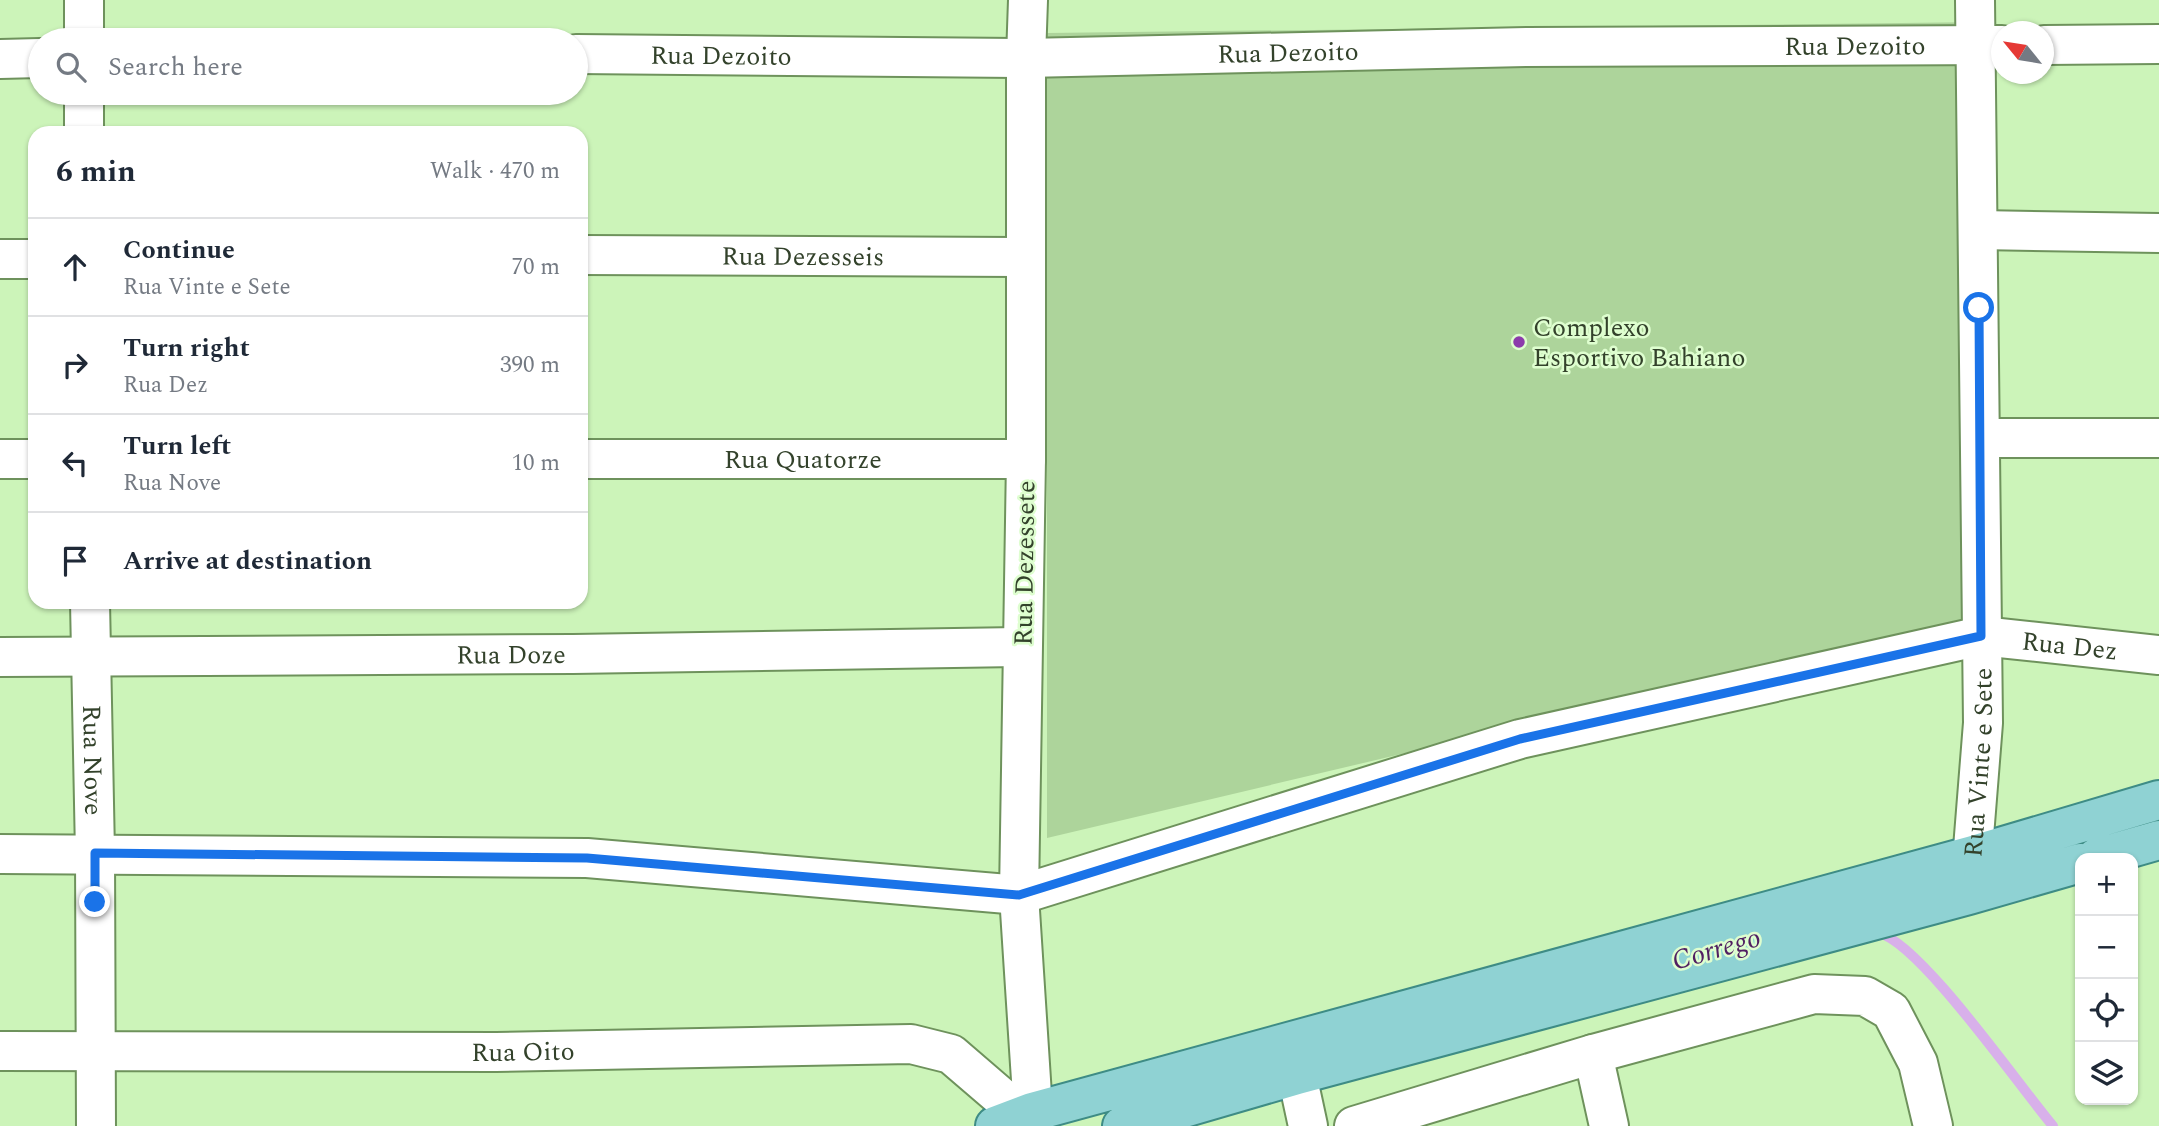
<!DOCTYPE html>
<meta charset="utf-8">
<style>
:root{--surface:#fff;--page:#f2f2f3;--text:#1f2937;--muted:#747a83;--line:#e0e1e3}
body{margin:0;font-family:Spectral,serif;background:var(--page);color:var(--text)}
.controls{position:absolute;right:21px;bottom:21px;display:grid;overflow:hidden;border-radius:14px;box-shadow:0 2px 5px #0004}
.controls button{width:63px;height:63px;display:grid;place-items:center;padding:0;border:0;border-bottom:2px solid var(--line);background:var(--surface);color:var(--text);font:35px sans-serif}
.compass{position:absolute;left:1991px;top:21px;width:63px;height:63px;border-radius:50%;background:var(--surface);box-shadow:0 2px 5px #0004;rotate:300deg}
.stop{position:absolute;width:21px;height:21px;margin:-16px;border:5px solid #1a73e8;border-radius:50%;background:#fff}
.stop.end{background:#1a73e8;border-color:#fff;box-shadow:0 2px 7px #0008}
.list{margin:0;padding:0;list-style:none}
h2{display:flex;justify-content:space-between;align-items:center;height:91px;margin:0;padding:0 28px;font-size:30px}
h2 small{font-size:23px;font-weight:400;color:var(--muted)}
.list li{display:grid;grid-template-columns:46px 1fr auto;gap:21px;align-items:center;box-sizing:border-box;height:98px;padding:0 28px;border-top:2px solid var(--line)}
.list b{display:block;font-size:26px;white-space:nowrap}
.list p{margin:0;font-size:23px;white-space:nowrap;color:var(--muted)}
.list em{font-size:23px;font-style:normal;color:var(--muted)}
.icon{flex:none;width:38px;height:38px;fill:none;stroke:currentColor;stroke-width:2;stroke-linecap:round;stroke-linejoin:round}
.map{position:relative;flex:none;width:2159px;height:1126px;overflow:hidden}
.search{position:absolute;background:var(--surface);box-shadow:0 2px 5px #0004;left:28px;top:28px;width:560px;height:77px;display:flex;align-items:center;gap:18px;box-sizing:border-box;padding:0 24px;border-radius:38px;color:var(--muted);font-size:26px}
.panel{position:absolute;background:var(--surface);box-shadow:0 2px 5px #0004;left:28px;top:126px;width:560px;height:483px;border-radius:21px}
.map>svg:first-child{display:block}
.green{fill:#add49b}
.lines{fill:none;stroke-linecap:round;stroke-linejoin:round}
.stream{stroke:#d8b0ea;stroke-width:10}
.minor-casing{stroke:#6e925c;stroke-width:42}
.major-casing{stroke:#3e8c85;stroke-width:42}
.minor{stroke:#fff;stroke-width:38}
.major{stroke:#8fd2d3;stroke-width:38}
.route{stroke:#1a73e8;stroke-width:9}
.poi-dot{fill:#8c3bab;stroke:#defecf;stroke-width:2.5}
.labels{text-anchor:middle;stroke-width:5;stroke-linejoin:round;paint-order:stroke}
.street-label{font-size:26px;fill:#33422b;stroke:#defecf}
.poi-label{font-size:26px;fill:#33422b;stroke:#defecf;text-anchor:start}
.water-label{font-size:28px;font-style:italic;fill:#501f62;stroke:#defecf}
</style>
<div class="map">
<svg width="2159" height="1126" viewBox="0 0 2159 1126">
<rect width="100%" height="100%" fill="#ccf4b9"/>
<path class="green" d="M1984,22L1996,615L1785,663L1047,838V33Z"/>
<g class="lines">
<path class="stream" d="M1879,933C1921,944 2019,1086 2053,1126"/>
<defs>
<g id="minor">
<path d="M1028,0L1026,58V459L1019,895L1034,1126"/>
<path d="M84,40V0"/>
<path d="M2044,45L2159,44"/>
<path id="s1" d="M576,54L1026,58L1527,47L2002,45"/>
<path d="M0,59L40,58"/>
<path d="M84,93V133"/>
<path d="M1979,230L2159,233"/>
<path id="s2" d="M581,255L1026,257"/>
<path d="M0,259H35"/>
<path d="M1980,438H2159"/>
<path d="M0,459H35"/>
<path id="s3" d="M581,459H1026"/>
<path id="s4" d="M90,602L95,853L96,1126"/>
<path id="s5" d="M0,657L573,654L1022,647"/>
<path id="s6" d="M0,854L587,858L1019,895L1520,739L1981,636L2159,655"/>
<path id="s7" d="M1970,886L1983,723L1975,0"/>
<path id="s8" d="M0,1051L496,1052L911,1044L951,1054L1022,1115"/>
<path d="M1593,1054L1609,1126"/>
<path d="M1297,1075L1308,1126"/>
<path d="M1354,1126L1593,1054L1814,994L1865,996L1891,1011L1918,1063L1933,1126"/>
</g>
<path id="major" d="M2096,858L2159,840
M995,1126L1032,1112L1973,855L2159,800
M1122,1126L1297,1075L1969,895L2080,863"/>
</defs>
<use href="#minor" class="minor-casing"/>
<use href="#major" class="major-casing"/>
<use href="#minor" class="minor"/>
<use href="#major" class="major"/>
</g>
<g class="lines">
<path class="route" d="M95,902V853L587,858L1019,895L1520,739L1981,636L1979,308"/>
</g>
<circle class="poi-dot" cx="1519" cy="342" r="7"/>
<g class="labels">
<g class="street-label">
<text dy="9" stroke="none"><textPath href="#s1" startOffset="1279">Rua Dezoito</textPath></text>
<text dy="9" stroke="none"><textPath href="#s1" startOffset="712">Rua Dezoito</textPath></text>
<text dy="9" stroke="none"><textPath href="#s1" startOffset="145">Rua Dezoito</textPath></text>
<text dy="9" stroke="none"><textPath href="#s2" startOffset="222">Rua Dezesseis</textPath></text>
<text dy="9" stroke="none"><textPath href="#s3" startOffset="222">Rua Quatorze</textPath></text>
<text transform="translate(1024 563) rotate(-89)" y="9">Rua Dezessete</text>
<text dy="9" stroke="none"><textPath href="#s6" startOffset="2107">Rua Dez</textPath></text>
<text dy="9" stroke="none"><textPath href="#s5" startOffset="511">Rua Doze</textPath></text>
<text dy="9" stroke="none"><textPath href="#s4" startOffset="158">Rua Nove</textPath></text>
<text dy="9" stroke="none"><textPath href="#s7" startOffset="124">Rua Vinte e Sete</textPath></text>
<text dy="9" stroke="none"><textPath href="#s8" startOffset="523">Rua Oito</textPath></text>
</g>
<g class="poi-label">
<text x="1533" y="336">Complexo<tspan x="1533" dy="30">Esportivo Bahiano</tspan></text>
</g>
<g class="water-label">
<text transform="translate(1716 948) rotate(-16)" y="10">Corrego</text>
</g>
</g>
</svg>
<div class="controls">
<button>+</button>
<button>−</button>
<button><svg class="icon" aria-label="locate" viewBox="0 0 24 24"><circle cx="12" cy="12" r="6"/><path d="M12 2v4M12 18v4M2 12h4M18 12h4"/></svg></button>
<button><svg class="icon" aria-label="layers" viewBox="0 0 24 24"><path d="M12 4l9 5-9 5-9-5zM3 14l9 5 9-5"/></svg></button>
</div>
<svg class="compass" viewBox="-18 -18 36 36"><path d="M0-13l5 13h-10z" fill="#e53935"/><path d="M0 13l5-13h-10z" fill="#747a83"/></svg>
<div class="stop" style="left:1979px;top:308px"></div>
<div class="stop end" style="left:95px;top:902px"></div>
<div class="search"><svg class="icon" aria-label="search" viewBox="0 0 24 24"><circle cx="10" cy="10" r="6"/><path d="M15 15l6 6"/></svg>Search here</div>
<section class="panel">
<h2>6 min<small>Walk · 470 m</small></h2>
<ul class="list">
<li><svg class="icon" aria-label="ahead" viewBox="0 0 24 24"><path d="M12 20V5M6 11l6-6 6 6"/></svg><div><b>Continue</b><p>Rua Vinte e Sete</p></div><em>70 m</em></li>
<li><svg class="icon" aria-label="right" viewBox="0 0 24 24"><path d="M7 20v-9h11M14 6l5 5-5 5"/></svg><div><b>Turn right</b><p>Rua Dez</p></div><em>390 m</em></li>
<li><svg class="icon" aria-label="left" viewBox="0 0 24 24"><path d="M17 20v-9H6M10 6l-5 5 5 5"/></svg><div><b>Turn left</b><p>Rua Nove</p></div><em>10 m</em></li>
<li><svg class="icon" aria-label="arrive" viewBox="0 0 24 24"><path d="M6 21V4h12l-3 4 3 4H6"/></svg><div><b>Arrive at destination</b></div></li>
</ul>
</section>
</div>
